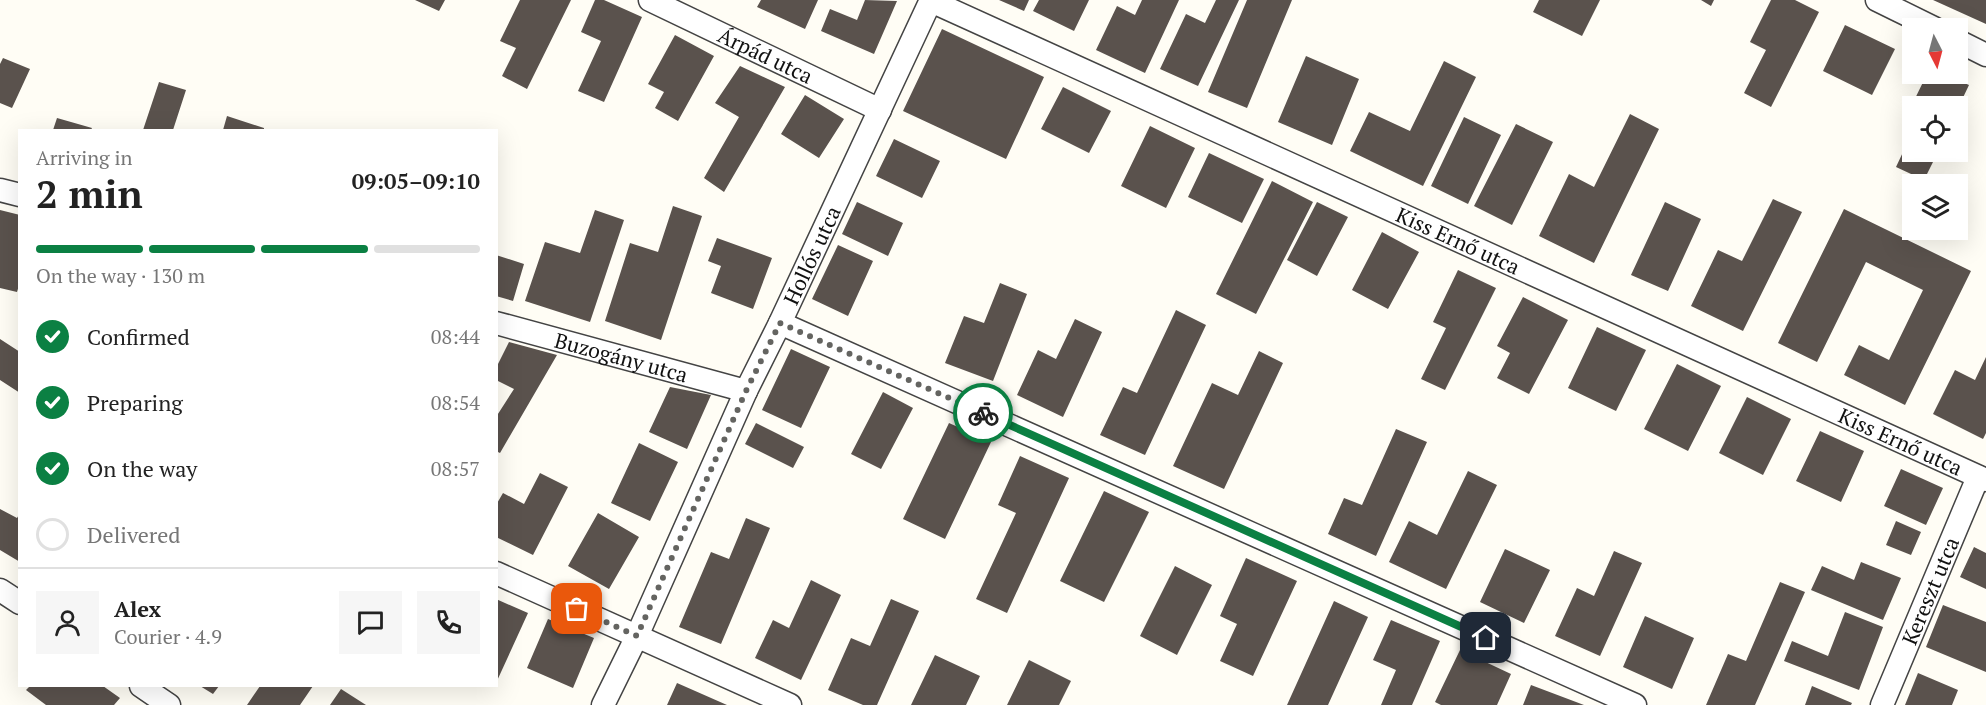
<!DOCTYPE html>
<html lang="en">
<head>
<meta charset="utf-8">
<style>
	body { margin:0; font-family:"PT Serif",serif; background:#f6f6f6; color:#222; height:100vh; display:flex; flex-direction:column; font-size:22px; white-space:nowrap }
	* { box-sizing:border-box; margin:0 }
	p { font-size:20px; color:#767676 }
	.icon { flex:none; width:33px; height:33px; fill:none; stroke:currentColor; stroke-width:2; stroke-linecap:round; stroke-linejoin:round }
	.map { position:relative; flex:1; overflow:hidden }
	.side { position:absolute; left:18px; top:129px; width:480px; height:558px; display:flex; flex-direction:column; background:#fff; border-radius:0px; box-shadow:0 6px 24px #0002 }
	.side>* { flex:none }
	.needle { width:39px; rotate:174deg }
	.controls { position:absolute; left:1902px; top:18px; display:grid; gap:12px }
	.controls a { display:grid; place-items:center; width:66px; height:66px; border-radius:0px; background:#fff; box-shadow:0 6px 24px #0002; font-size:30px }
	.pin { position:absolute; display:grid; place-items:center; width:51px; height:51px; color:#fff; margin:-26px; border-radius:12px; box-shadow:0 3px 9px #0006 }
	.courier { position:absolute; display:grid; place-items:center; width:60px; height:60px; margin:-30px; border:4px solid #0b8043; border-radius:50%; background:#fff; color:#222; box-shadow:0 2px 8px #0007 }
	.overview em { font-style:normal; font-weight:700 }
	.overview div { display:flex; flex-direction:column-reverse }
	.overview { display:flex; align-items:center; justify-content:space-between; height:102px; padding:0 18px }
	h1 { font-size:39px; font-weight:700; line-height:45px }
	.bar { display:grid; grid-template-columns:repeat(4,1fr); gap:9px 6px; align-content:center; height:72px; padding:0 18px }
	.bar i { height:8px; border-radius:4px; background:#e0e0e0 }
	.bar .selected { background:#0b8043 }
	.bar p { grid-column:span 4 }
	.line { display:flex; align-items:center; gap:15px; padding:0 18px; border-top:2px solid #e0e0e0 }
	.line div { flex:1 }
	.round { display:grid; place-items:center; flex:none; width:63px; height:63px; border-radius:0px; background:#f6f6f6 }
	ol { padding:0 18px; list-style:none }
	li { display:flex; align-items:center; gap:18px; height:66px }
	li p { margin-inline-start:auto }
	li .icon { padding:6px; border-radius:50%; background:#0b8043; color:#fff; stroke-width:4 }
	li:last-child { color:#767676 }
	li i { width:33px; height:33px; border:3px solid #e0e0e0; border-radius:50% }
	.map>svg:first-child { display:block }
	.building { fill:#5a524d }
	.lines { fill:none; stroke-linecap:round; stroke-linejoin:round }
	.street-casing { stroke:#444; stroke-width:25 }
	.street { stroke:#fff; stroke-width:22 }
	.done { stroke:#646461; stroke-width:6; stroke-dasharray:0 10.8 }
	.route { stroke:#0b8043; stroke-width:8 }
	.labels { text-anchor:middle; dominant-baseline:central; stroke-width:6; stroke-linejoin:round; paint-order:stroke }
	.street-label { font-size:21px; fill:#111; stroke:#fff }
</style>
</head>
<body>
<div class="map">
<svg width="1986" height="705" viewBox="0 0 1986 705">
	<rect width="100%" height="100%" fill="#fffdf5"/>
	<path class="building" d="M415 0H445L439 11Z
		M520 0H571L527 89 502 76 516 48 500 41Z
		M595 0H604L642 17 604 102 578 91 601 41 581 32Z
		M761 0H818L805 29 757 7Z
		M865 0 897 1 874 54 821 31 830 9 857 20Z
		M999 0H1029L1024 11Z
		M1039 0H1089L1074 31 1033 11Z
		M1142 0H1179L1145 73 1096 50 1117 6 1135 15Z
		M1216 0H1239L1198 86 1160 69 1186 14 1205 23Z
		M1247 0H1292L1247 108 1208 92Z
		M1539 0H1600L1582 36 1533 12Z
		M1701 0H1714L1711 6Z
		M1771 0H1795L1819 12 1771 107 1744 93 1766 50 1750 42Z
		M1933 0H1986V24Z
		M1845 25 1895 49 1872 95 1823 71Z
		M942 29 1044 77 1006 159 903 111Z
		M675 35 714 56 678 121 655 108 664 92 648 84Z
		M1306 56 1359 79 1332 145 1278 122Z
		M3 58 30 69 12 108 0 103V64Z
		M1444 61 1476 77 1423 186 1350 151 1369 112 1410 131Z
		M740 66 785 87 724 192 704 178 739 117 715 103Z
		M1927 74H1944L1969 85 1959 106H1912V120L1906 117Z
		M159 82 186 90 173 130H143Z
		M1063 87 1111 111 1089 153 1041 129Z
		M805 95 844 119 819 158 781 134Z
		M1630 114 1659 129 1594 263 1539 236 1569 174 1594 187Z
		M227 116 264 128V130H223Z
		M1464 117 1501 135 1468 204 1431 186Z
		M57 118 92 128 91 130H53Z
		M1516 124 1553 142 1512 225 1474 206Z
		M1150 126 1195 148 1166 208 1121 186Z
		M1912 133V152H1938L1924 180 1896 167Z
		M894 139 940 161 922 198 876 176Z
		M1209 153 1264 179 1242 223 1188 197Z
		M1272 181 1313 202 1256 314 1216 294Z
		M1773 199 1802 212 1743 331 1691 306 1718 250 1742 261Z
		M857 202 903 223 888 256 842 234Z
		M1317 202 1348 217 1317 276 1287 260Z
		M1665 202 1701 219 1668 291 1631 275Z
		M673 206 702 216 661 340 605 321 630 243 658 252Z
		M1844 209 1971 271 1905 405 1844 375 1859 345 1889 360 1923 290 1866 262 1817 362 1778 343Z
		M0 210 20 215V282L17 292 0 288Z
		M595 210 624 220 590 322 525 301 545 242 580 253Z
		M1382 232 1419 252 1388 309 1352 290Z
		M717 238 772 258 753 309 711 293 721 266 708 261Z
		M838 245 873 261 848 316 812 299Z
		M496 255 524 264 513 301 496 296Z
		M1458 270 1496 288 1445 390 1421 379 1446 328 1433 322Z
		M1000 283 1027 294 993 381 945 363 964 316 984 323Z
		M1523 297 1568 320 1529 394 1497 378 1510 353 1497 346Z
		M1176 310 1206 325 1145 455 1100 435 1123 387 1137 393Z
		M1075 319 1102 332 1063 417 1017 395 1038 350 1056 359Z
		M1597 327 1646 350 1616 411 1568 388Z
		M0 339 20 352V393L0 380Z
		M509 342 557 355 500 453 496 451V417L514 389 496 380V368Z
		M791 349 830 367 801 428 762 410Z
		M1259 351 1283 363 1224 489 1173 466 1212 383 1238 395Z
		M1986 357V433L1983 439 1933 414 1955 370 1975 380Z
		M1677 364 1721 386 1688 451 1644 429Z
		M670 387 711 395 687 449 649 432Z
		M883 392 913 408 881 469 851 454Z
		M1747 397 1791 419 1763 475 1719 453Z
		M756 423 804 447 793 468 745 444Z
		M949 423 991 442 945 539 903 519Z
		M1396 429 1427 442 1376 556 1328 534 1344 498 1362 505Z
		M1820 431 1864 451 1841 502 1796 481Z
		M639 443 678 462 650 521 611 503Z
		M1020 456 1069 478 1007 613 976 599 1016 513 998 505Z
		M1901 469 1943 488 1926 525 1884 506Z
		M1468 471 1497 485 1446 589 1389 562 1409 521 1437 535Z
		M540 473 568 487 533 555 496 537V505L503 493 524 504Z
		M1104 491 1149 512 1104 602 1060 581Z
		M0 509 17 518 20 513V562L0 550Z
		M598 513 639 537 609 589 568 566Z
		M746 518 770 528 721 644 679 627 711 552 729 559Z
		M1896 521 1921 532 1911 555 1886 545Z
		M1974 547 1986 553V589L1960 577Z
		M1505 549 1550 570 1524 623 1480 602Z
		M1614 551 1642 563 1600 656 1555 636 1577 588 1594 596Z
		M1246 558 1297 581 1253 676 1220 661 1237 624 1220 616Z
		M1861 562 1901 578 1883 620 1811 590 1822 566 1854 580Z
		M1175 566 1212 585 1177 655 1140 636Z
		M811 580 841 595 801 680 755 658 773 620 789 628Z
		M1780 582 1805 592 1755 705H1706L1728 654 1746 661Z
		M496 599 528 613 496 683Z
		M891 599 919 611 877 705H863L828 690 851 638 870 646Z
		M1334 601 1368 617 1328 705H1287Z
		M1943 605 1986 622V672L1926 647Z
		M1845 612 1883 627 1859 690 1784 661 1792 641 1828 656Z
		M1645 616 1694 638 1672 689 1623 667Z
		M548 619 594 638 573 688 527 668Z
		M1391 620 1440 641 1412 705H1381L1396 670 1373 660Z
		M1460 650 1511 674 1497 705H1441L1435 702Z
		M935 655 980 676 966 705H911Z
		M1029 660 1071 681 1059 705H1007Z
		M1918 673 1958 690 1952 705H1905Z
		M677 683 727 705H667Z
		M1531 685 1584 705H1523Z
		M30 686H103L120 698 114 705H46L26 690Z
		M200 686H219L213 694Z
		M260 686H313L300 705H247Z
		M1812 686 1852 703 1851 705H1805Z
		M341 689 366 705H330Z"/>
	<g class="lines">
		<defs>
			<g id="street">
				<path id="s1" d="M650 0 880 110"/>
				<path d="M1877 0 1934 28"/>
				<path id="s2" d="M931 1 1986 480"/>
				<path d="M1958 41 1986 55"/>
				<path d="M0 190 20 195"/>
				<path id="s3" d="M496 323 746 391"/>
				<path d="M780 323 1635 705"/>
				<path d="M496 573 790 705"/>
				<path d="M0 590 20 603"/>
				<path d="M141 686 169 705"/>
				<path id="s4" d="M603 705 637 636 746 391 780 323 931 0"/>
				<path id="s5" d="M1882 705 1978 477"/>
			</g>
		</defs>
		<use href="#street" class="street-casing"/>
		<use href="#street" class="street"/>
	</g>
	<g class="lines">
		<path class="done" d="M577 609 637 636 746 391 780 323 983 413"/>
		<path class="route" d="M983 413 1486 638"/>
	</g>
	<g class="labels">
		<g class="street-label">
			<text stroke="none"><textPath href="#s1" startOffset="128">Árpád utca</textPath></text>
			<text stroke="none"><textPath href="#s2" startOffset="579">Kiss Ernő utca</textPath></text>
			<text stroke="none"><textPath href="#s4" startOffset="496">Hollós utca</textPath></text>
			<text stroke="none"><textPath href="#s3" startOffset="130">Buzogány utca</textPath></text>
			<text stroke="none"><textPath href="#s2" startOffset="1065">Kiss Ernő utca</textPath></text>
			<text stroke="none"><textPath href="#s5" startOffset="124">Kereszt utca</textPath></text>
		</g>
	</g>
</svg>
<div class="controls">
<a><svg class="needle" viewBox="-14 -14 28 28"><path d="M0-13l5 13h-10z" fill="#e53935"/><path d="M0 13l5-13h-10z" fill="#767676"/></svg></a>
<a><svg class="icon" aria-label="locate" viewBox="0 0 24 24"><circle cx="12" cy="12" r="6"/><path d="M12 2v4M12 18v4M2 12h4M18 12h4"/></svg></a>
<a><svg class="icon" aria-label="layers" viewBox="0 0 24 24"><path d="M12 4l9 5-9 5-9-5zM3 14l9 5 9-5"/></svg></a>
</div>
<div class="pin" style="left:577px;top:609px;background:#ea580c"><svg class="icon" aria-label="bag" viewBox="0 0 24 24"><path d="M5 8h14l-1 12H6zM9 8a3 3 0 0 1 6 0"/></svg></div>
<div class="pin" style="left:1486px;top:638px;background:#1f2937"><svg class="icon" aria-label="home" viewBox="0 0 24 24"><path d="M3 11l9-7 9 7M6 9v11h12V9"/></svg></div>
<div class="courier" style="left:983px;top:413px"><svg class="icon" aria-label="bike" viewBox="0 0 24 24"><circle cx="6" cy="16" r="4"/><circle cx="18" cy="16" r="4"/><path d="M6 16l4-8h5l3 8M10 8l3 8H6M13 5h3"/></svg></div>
<section class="side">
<div class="overview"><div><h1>2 min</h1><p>Arriving in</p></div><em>09:05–09:10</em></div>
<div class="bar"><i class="selected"></i><i class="selected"></i><i class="selected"></i><i></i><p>On the way · 130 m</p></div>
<ol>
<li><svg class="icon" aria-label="check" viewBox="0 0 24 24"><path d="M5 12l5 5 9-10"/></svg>Confirmed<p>08:44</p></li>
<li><svg class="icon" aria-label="check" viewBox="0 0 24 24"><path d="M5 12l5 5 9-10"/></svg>Preparing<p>08:54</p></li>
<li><svg class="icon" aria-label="check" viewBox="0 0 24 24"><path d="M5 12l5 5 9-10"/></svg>On the way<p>08:57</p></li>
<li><i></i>Delivered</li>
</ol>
<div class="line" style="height:108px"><a class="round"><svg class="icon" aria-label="person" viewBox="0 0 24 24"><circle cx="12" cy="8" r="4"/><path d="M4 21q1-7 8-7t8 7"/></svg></a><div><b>Alex</b><p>Courier · 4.9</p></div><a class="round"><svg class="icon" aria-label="chat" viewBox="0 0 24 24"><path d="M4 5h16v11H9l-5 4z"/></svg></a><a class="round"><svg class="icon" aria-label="phone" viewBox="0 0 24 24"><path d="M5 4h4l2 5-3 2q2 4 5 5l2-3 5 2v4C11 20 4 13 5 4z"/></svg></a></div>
</section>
</div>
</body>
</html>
